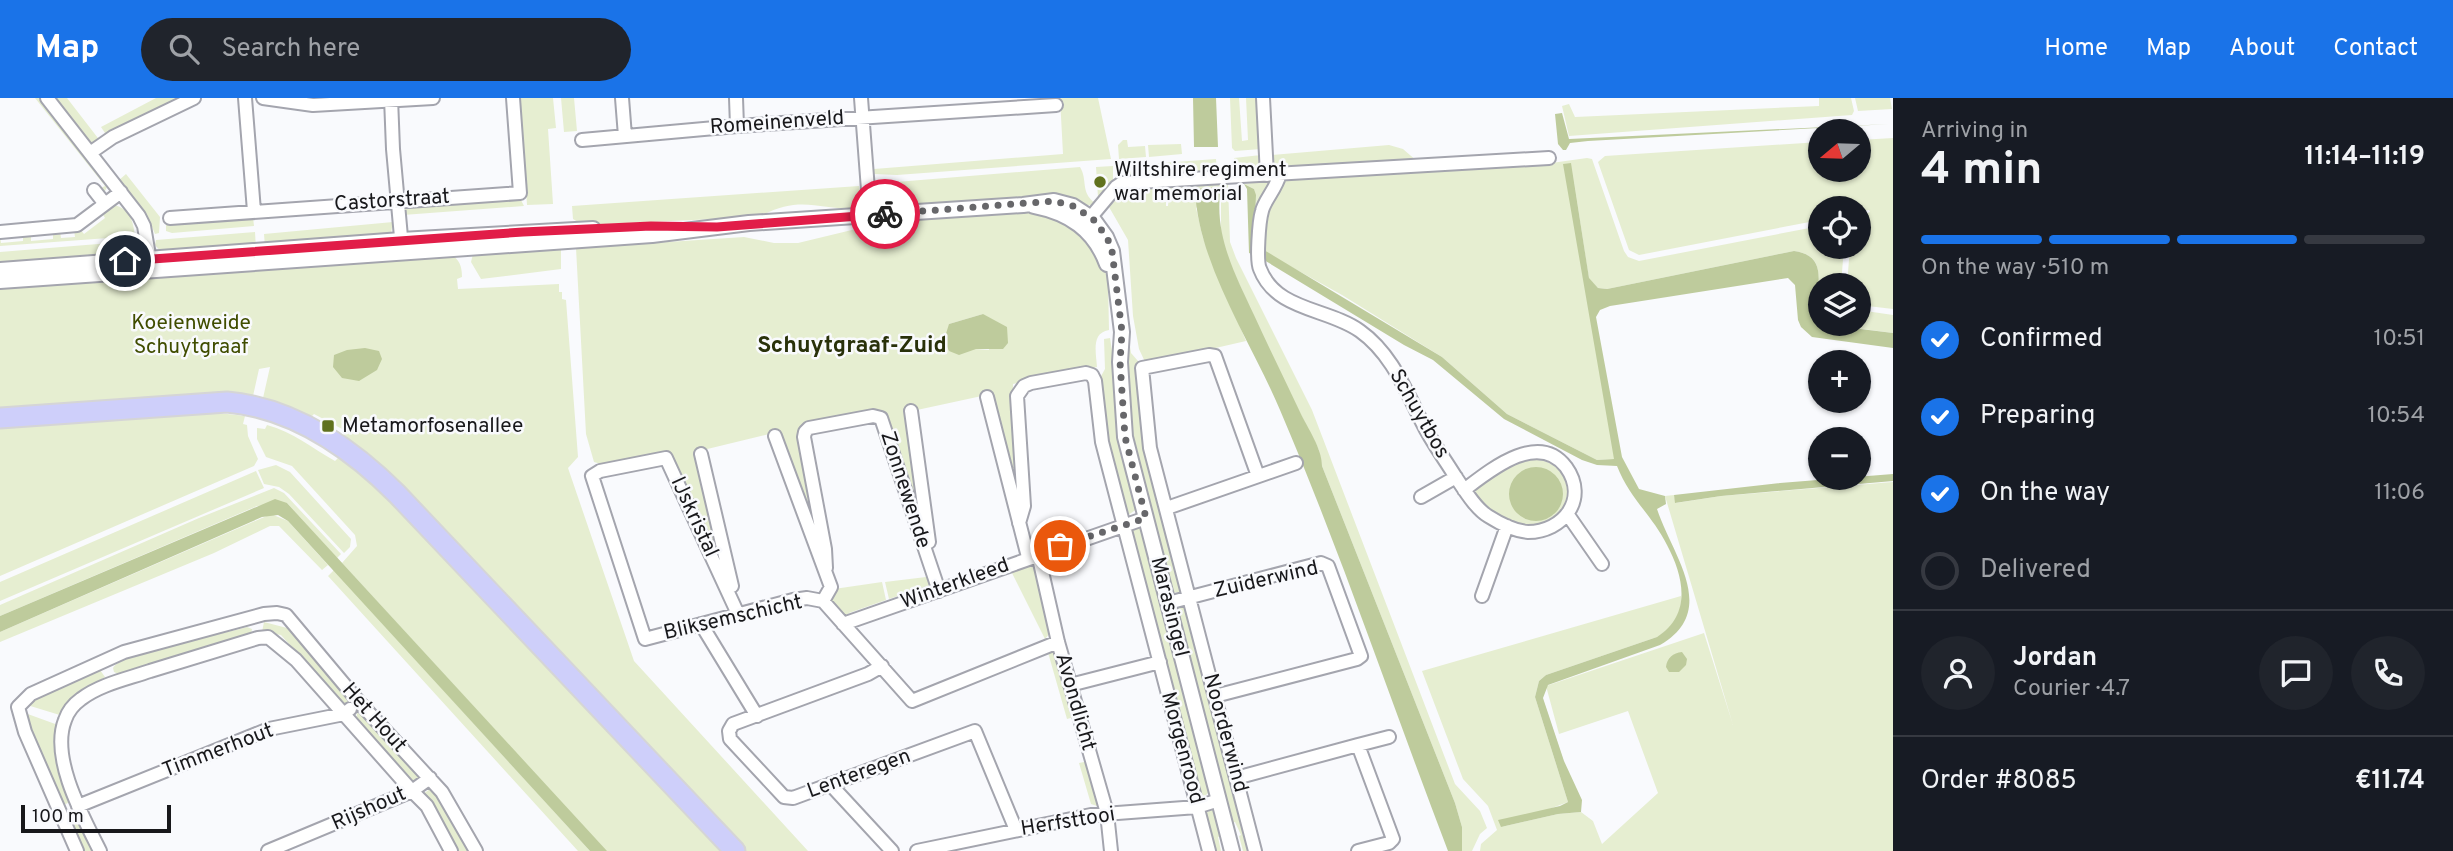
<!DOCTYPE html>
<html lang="en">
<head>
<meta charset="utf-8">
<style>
	body { margin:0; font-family:Overpass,sans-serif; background:#20242c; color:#f1f3f6; height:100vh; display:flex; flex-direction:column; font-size:26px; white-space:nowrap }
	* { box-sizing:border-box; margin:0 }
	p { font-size:23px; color:#9ea1a6 }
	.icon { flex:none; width:38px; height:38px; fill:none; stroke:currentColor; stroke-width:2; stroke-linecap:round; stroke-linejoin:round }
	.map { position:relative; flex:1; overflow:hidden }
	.drawer { display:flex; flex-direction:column; background:#171b24; width:560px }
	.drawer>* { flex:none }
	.needle { width:46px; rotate:251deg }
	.tools { position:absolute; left:1808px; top:21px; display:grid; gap:14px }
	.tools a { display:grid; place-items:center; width:63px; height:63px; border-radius:50%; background:#171b24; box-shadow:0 2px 5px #0004; font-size:35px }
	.scale { position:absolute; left:21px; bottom:18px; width:150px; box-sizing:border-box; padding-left:7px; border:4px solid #18181b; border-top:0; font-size:19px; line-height:24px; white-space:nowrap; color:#18181b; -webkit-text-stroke:5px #f9fafd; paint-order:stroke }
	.pin { position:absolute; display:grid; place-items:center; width:60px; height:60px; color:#fff; margin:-30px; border:4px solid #fff; border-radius:50%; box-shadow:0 2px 7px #0007 }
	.courier { position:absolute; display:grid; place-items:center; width:70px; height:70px; margin:-35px; border:5px solid #e11d48; border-radius:50%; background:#fff; color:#222; box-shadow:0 2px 9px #0007 }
	.summary em { font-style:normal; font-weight:700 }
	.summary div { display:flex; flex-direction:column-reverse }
	.summary { display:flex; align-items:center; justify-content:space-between; height:119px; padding:0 28px }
	h1 { font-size:46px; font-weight:700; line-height:52px }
	.bar { display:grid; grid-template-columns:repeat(4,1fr); gap:10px 7px; align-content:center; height:84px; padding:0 28px }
	.bar i { height:9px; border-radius:5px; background:#363941 }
	.bar .active { background:#1a73e8 }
	.bar p { grid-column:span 4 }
	.line { display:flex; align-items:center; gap:18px; padding:0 28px; border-top:2px solid #363941 }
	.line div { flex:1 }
	.round { display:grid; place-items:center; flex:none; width:74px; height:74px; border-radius:37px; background:#20242c }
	ol { padding:0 28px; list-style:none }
	li { display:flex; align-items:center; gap:21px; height:77px }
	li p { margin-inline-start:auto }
	li .icon { padding:7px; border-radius:50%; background:#1a73e8; color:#fff; stroke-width:4 }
	li:last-child { color:#9ea1a6 }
	li i { width:38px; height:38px; border:4px solid #363941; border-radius:50% }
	header { display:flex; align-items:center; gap:42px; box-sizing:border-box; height:98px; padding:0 35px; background:#1a73e8; color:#fff }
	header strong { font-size:33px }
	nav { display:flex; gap:38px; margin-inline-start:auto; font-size:24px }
	.search { width:490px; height:63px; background:#20242c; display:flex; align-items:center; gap:18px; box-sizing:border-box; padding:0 24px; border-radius:38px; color:#9ea1a6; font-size:26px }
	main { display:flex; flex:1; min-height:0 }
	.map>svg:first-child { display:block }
	.green { fill:#e6eed1; fill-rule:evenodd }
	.water { fill:#becb9c }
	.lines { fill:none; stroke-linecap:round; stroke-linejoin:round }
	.minor-casing { stroke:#a4a5ae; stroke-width:16 }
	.tertiary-casing { stroke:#a4a5ae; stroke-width:18 }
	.primary-casing { stroke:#d5d5d6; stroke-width:23 }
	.minor { stroke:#fff; stroke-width:12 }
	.tertiary { stroke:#fff; stroke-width:14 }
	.primary { stroke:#cecffa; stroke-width:19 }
	.done { stroke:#67676a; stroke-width:7; stroke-dasharray:0 12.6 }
	.route { stroke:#e11d48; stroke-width:9 }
	.poi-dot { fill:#60711e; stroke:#f9fafd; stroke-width:2.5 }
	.labels { text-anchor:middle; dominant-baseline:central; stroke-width:5; stroke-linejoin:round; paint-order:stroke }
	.street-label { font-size:21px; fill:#18181b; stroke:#f9fafd }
	.poi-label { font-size:21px; fill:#18181b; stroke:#f9fafd; text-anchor:start }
	.park-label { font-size:21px; fill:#404d00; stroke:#f9fafd }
	.neighbourhood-label { font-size:23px; font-weight:bold; fill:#29310a; stroke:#f9fafd }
</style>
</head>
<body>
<header>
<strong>Map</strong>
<div class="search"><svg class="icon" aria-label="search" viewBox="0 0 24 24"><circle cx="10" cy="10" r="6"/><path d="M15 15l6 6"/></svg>Search here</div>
<nav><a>Home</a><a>Map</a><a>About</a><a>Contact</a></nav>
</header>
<main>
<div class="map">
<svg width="1893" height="753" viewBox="0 0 1893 753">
	<rect width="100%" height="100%" fill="#f9fafd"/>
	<path class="green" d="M35 0H42L109 85 103 97 97 92 105 88Z
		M53 0H67L101 44 92 47 88 45Z
		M156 0H184L107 38 101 29Z
		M520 0H553L556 30 548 31 553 106 527 107Z
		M561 0H574L577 33 564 34Z
		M1060 0H1098L1111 61 897 77 874 76V71L1063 56Z
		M1230 0H1239L1242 43 1248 42 1246 0H1258L1261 51 1235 53 1232 50Z
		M1819 0H1851L1854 13 1852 17 1569 38 1562 8 1569 6 1575 19 1819 8Z
		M1855 0H1890L1892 11 1858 13Z
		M1893 40V211L1859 207 1858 187H1847L1850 149H1858L1859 122 1861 117 1870 114 1869 112 1859 114 1858 110H1820V122L1639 157 1629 152 1598 64 1605 58 1820 44V72H1858L1859 42Z
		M1123 42H1127L1128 49 1145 48 1146 59 1119 61 1118 47Z
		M1181 46 1182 56 1149 59 1148 47Z
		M1389 47 1403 51 1418 64 1286 72 1285 68 1271 69 1272 57Z
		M1261 57 1258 72 1233 75 1234 60Z
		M1587 60 1592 61 1624 153 1628 159 1639 163 1820 128V149H1844L1841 187H1820V224C1806 201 1838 159 1794 153L1607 191 1598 190 1589 181 1571 65 1615 361 1597 362 1507 316 1442 259 1342 197 1259 151C1255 130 1259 109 1254 91L1244 86 1286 81 1537 67Z
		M1216 61 1217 75 1132 79 1123 73 1121 68Z
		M1113 68V85L1100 100 1098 99 1096 69Z
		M1080 69C1088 82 1080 94 1095 105L1091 107 880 111 874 108 872 86Z
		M126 76 160 119 159 135 155 136 150 124 118 83Z
		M1228 86 1230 144 1236 160 1312 312 1455 686 1480 713 1487 730 1480 736 1472 753H1462V729L1455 705 1322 368 1319 352 1276 268 1227 159 1221 135V90L1196 110 1203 140 1246 243 1146 266 1139 251 1133 218 1128 142 1109 109C1129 88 1138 91 1166 89V108H1168L1170 88Z
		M859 88 862 104 859 111C817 112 801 96 759 119L583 127 573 121 572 108Z
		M519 98 524 108 403 117V110L406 106Z
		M114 107C130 111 133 122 135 138L0 148V138L1 145 23 143V136L31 135V143L53 141V134L60 133 61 140 75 139 74 132 80 131 84 136 105 120 102 115Z
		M1026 112 1070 123 1101 162 1108 182 1109 232C1091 235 1096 254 1097 269L1013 286 1020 403 1018 404 991 296 917 312 922 426 884 315 880 313 800 329 822 445 778 334 695 354 724 469 722 470 671 355 602 369 601 366 594 364 586 336 576 150 744 139 774 145H798L856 131 855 124ZM983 216 989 252 976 251 949 226Z
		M253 119 254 128 172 135 166 133V125L175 122 177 126Z
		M393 124 391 135 375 141 265 149 264 136Z
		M255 134 256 151 164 157 155 147 156 142Z
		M135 143 132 151 124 158 0 169V154Z
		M561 147V171L481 181 471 164 473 156Z
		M447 153C458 161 462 165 462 179L457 181 458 191 559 186V194H562V201L566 202 578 359 568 370 634 563 808 753H742L378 368 342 337 344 332 314 316 312 318 274 307 275 303 263 300 270 269 259 271 253 298 250 297 248 304 0 315V186Z
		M1859 212 1893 217V235L1824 226H1858Z
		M1125 239 1129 242 1131 255 1138 263 1182 489 1181 494 1171 495 1131 345Z
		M1110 240 1137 411 1128 417 1122 411 1126 409 1109 343 1100 280 1105 271 1104 241Z
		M210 314 245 318 243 326 247 327 248 338 258 361 254 368 0 478V326Z
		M267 327C293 334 312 350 335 363L338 360 366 375 728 753H606L342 465 357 448 355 437 292 368 266 359 257 341V330L265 331Z
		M1530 361C1597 363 1567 459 1495 416 1486 410 1476 402 1475 391L1479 386 1513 364ZM1540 370 1550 373 1554 416 1546 421 1518 377 1526 372Z
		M276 367 290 374 351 441 350 449 344 455 289 396 279 389 264 386 258 372Z
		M256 373 264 390 0 503V484Z
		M1893 384V753H1480L1481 746 1497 732 1488 708 1463 681 1422 573 1681 498C1682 518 1673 529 1657 539L1546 577 1539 583 1535 599 1568 704 1501 729 1558 716 1581 714 1593 723 1602 746 1658 695 1628 613 1559 636 1546 588 1704 535 1733 627 1665 398 1674 397 1676 405 1721 398Z
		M274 390 284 395 341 456 337 460 287 405 257 408 0 518V507L199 420Z
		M271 416 288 423 328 467 322 472 279 428H270L214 455 0 544V534Z
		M1132 430 1141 431 1143 434 1211 692 1203 700 1199 699 1196 693 1200 692 1134 439H1130L1129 434Z
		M1033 466 1036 468 1050 535 1045 541 1011 473Z
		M334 472 590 753H578L328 478Z
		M926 479 930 481 931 487 889 501 885 484Z
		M882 484 886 502 849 515 846 520 829 503 834 491Z
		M1184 507 1188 509 1251 753H1243L1239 738 1241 737 1235 724 1230 726 1175 512Z
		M264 524 287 530 350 603 345 609 281 537 262 534Z
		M247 529 252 531 251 536 126 574 123 578 114 574 113 570C123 553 222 537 247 529Z
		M1047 551 1057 552 1074 619 1067 621Z
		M100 572 105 579C85 591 69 592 63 618L27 607 35 600Z
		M25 615 58 627C56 657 59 676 69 704L63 708Z
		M357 615 362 616 419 679 420 684H413L356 623Z
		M1089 663 1100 703 1097 708 1091 706 1079 665Z
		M430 691 441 704 468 753H459L432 704 423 696Z
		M1211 712 1217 715 1223 738 1218 739 1221 753H1216L1207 721 1203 717Z
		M71 714 75 715 94 753H84L67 716Z"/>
	<path class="water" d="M1193 0H1216L1218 49H1194Z
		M1562 15 1569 41 1889 26 1588 43 1570 45 1566 52H1563L1558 46 1555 16Z
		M1571 65 1589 180 1598 190 1607 191 1794 153C1837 159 1808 201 1820 226L1893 235V250L1812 239 1801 229 1798 222 1795 187 1788 180 1610 208 1600 212 1596 219 1622 359 1639 391 1665 398 1666 406 1657 411C1672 457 1720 512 1660 547L1548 587 1543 600 1564 663 1582 702 1581 714 1558 716 1501 729 1498 722 1560 708 1568 704 1535 599 1539 583 1546 577 1657 539C1692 517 1684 479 1667 447 1652 417 1630 401 1617 368L1597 367 1582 362 1504 321 1433 262 1404 247 1264 162V152L1442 259 1507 316 1597 362 1614 361 1563 66Z
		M1244 86 1254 91 1256 97 1254 157 1249 155 1247 91Z
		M1221 89C1213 136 1235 176 1254 217 1269 250 1285 282 1300 314 1308 331 1322 350 1322 368L1455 705 1462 729V753H1448C1392 607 1342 457 1280 312 1251 243 1198 167 1195 91Z
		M983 216 1007 229 1008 245 1003 251H976L959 257 949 253 944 242 949 226Z
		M365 250 379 253 382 261 377 272 359 283 342 280 333 269 334 257 347 252Z
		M1509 396a27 27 0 1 1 54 0a27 27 0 1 1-54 0Z
		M1893 376V383L1721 398 1675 405 1674 397 1780 385Z
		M275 401 287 405 607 753H590L288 423 278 417 262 419 0 534V518Z
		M1682 554 1687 561 1686 567 1679 574H1669L1666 569C1667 560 1673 555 1682 554Z"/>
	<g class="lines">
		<defs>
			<path id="minor" d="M47 0 139 118 144 128 151 169
				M245 0 254 113
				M263 0 313 7 433 0
				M391 0 393 51 402 150
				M622 0 625 38
				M736 0 737 28
				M861 0 870 118
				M1263 0 1267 77
				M582 42 737 28 1056 7
				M90 55 113 39 194 0
				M1280 76C1276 91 1264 103 1262 113 1259 123 1256 163 1260 171 1276 213 1328 210 1360 233 1391 255 1405 291 1422 324 1431 343 1444 360 1455 378 1464 391 1475 410 1488 418 1499 425 1515 433 1528 434 1563 434 1589 401 1566 369 1538 332 1489 373 1464 392
				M94 92 105 106
				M170 120 520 95 513 0
				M1085 126 1116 89 1122 85 1549 60
				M0 134 77 127 121 94
				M987 299 1028 459
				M911 313 929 444
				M775 338 831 489 823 503
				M701 356 732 488
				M1421 399 1456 379
				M1167 410 1296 365
				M1568 417 1602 466
				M1019 425 1024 408 1017 298 1024 288 1031 285 1086 275 1092 277 1095 283 1102 344 1209 753
				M1038 456 1058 544 1107 715 1111 753
				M826 470 825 451 804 339 805 334 809 330 873 318 881 320 939 493
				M1482 498 1507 428
				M1168 505 1321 465 1328 468 1361 558 1357 561 1215 598
				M738 516 666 360 600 373 592 378 645 541 793 502 807 500 823 503 912 603 1058 544
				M701 526 757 618
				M843 526 1146 420
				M882 568 868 576 733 626 729 633 730 641 784 699 793 700 975 633 1016 732
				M1070 587 1160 564
				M1358 647 1389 639
				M1236 680 1358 647 1393 741 1389 745 1358 753
				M830 686 892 753
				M78 708 269 631 344 616 350 611
				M77 753 25 634 18 609 31 596 124 554 264 516 277 515 286 517 359 604 442 694 476 753
				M100 753C83 719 50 660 65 622 68 613 74 606 81 601 101 586 127 581 150 573 186 562 222 551 258 540L268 539 296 562 412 693 427 708 451 753
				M268 753 412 693 430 680
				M917 753 1091 717 1197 709 1219 702
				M1255 753 1150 350 1142 270 1209 257 1215 258 1258 378"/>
			<path id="tertiary" d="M1034 108C1069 115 1094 131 1107 166
				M0 172 401 142 593 131
				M0 183 652 137 749 125 1023 107 1054 103 1073 108 1093 121 1106 139 1112 153 1122 234 1120 264 1125 339 1232 753"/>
			<path id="primary" d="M0 320 227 304C293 310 351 350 397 396L735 753"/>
		</defs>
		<use href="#minor" class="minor-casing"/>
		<use href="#tertiary" class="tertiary-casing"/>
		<use href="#primary" class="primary-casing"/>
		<use href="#minor" class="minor"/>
		<use href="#tertiary" class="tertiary"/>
		<use href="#primary" class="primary"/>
	</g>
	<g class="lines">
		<path class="done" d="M885 116 1054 103 1073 108 1093 121 1107 139 1112 153 1122 234 1120 264 1125 339 1146 420 1060 448"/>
		<path class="route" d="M125 163 523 134 651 128 717 129 885 116"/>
	</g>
	<g class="poi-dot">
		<circle cx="1100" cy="84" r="7"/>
		<rect x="321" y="321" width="14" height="14" rx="3.5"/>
	</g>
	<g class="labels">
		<g class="street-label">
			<text transform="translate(777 25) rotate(-4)">Romeinenveld</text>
			<text transform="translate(392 103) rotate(-4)">Castorstraat</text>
			<text transform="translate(1419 316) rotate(60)">Schuytbos</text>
			<text transform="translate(905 392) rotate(72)">Zonnewende</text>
			<text transform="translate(694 419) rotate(65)">IJskristal</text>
			<text transform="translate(1266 482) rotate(-13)">Zuiderwind</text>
			<text transform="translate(955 486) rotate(-20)">Winterkleed</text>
			<text transform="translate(1169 509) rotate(76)">Marasingel</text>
			<text transform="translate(733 520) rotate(-13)">Bliksemschicht</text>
			<text transform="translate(1075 604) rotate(74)">Avondlicht</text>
			<text transform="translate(374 620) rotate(48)">Het Hout</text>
			<text transform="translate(1225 635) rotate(75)">Noorderwind</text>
			<text transform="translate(1182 650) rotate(75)">Morgenrood</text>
			<text transform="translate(218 653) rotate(-21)">Timmerhout</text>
			<text transform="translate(859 676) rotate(-20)">Lenteregen</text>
			<text transform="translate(369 711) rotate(-24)">Rijshout</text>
			<text transform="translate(1068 724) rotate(-9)">Herfsttooi</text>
		</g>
		<g class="poi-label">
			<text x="1114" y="72">Wiltshire regiment<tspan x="1114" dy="24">war memorial</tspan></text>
			<text x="342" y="328">Metamorfosenallee</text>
		</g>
		<g class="park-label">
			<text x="191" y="225">Koeienweide<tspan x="191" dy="24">Schuytgraaf</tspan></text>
		</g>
		<g class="neighbourhood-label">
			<text x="852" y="248">Schuytgraaf-Zuid</text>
		</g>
	</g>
</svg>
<div class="tools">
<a><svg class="needle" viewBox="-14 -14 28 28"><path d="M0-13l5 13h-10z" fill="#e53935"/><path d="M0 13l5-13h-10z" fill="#9ea1a6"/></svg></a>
<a><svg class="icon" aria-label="locate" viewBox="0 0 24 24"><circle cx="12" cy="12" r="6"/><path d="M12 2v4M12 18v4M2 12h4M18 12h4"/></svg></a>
<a><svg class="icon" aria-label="layers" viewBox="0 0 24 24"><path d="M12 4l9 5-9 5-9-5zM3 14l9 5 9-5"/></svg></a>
<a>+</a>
<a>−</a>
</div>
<div class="scale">100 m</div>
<div class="pin" style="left:1060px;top:448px;background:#ea580c"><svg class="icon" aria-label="bag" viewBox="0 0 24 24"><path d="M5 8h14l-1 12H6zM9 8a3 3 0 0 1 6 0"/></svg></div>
<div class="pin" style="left:125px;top:163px;background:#1f2937"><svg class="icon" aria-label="home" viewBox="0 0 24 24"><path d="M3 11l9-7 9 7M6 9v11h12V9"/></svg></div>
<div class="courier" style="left:885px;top:116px"><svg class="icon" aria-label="bike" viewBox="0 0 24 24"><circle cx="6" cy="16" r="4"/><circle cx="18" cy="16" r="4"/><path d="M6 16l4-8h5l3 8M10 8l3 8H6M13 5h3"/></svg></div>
</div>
<section class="drawer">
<div class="summary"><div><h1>4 min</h1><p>Arriving in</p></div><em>11:14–11:19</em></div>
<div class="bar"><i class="active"></i><i class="active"></i><i class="active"></i><i></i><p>On the way · 510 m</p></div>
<ol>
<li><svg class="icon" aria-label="check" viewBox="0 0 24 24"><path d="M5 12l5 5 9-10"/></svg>Confirmed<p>10:51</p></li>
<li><svg class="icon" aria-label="check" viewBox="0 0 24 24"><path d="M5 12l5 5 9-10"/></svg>Preparing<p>10:54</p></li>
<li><svg class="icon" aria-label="check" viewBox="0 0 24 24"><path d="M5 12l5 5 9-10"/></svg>On the way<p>11:06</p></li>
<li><i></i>Delivered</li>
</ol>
<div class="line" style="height:126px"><a class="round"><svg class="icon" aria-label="person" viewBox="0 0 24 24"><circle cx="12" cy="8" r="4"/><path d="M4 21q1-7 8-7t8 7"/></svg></a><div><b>Jordan</b><p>Courier · 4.7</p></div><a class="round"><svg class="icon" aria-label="chat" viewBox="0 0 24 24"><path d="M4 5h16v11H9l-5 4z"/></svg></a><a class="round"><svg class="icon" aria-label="phone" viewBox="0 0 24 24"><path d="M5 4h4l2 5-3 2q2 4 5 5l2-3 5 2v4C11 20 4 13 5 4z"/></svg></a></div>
<div class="line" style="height:91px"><div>Order #8085</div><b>€11.74</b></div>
</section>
</main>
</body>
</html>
